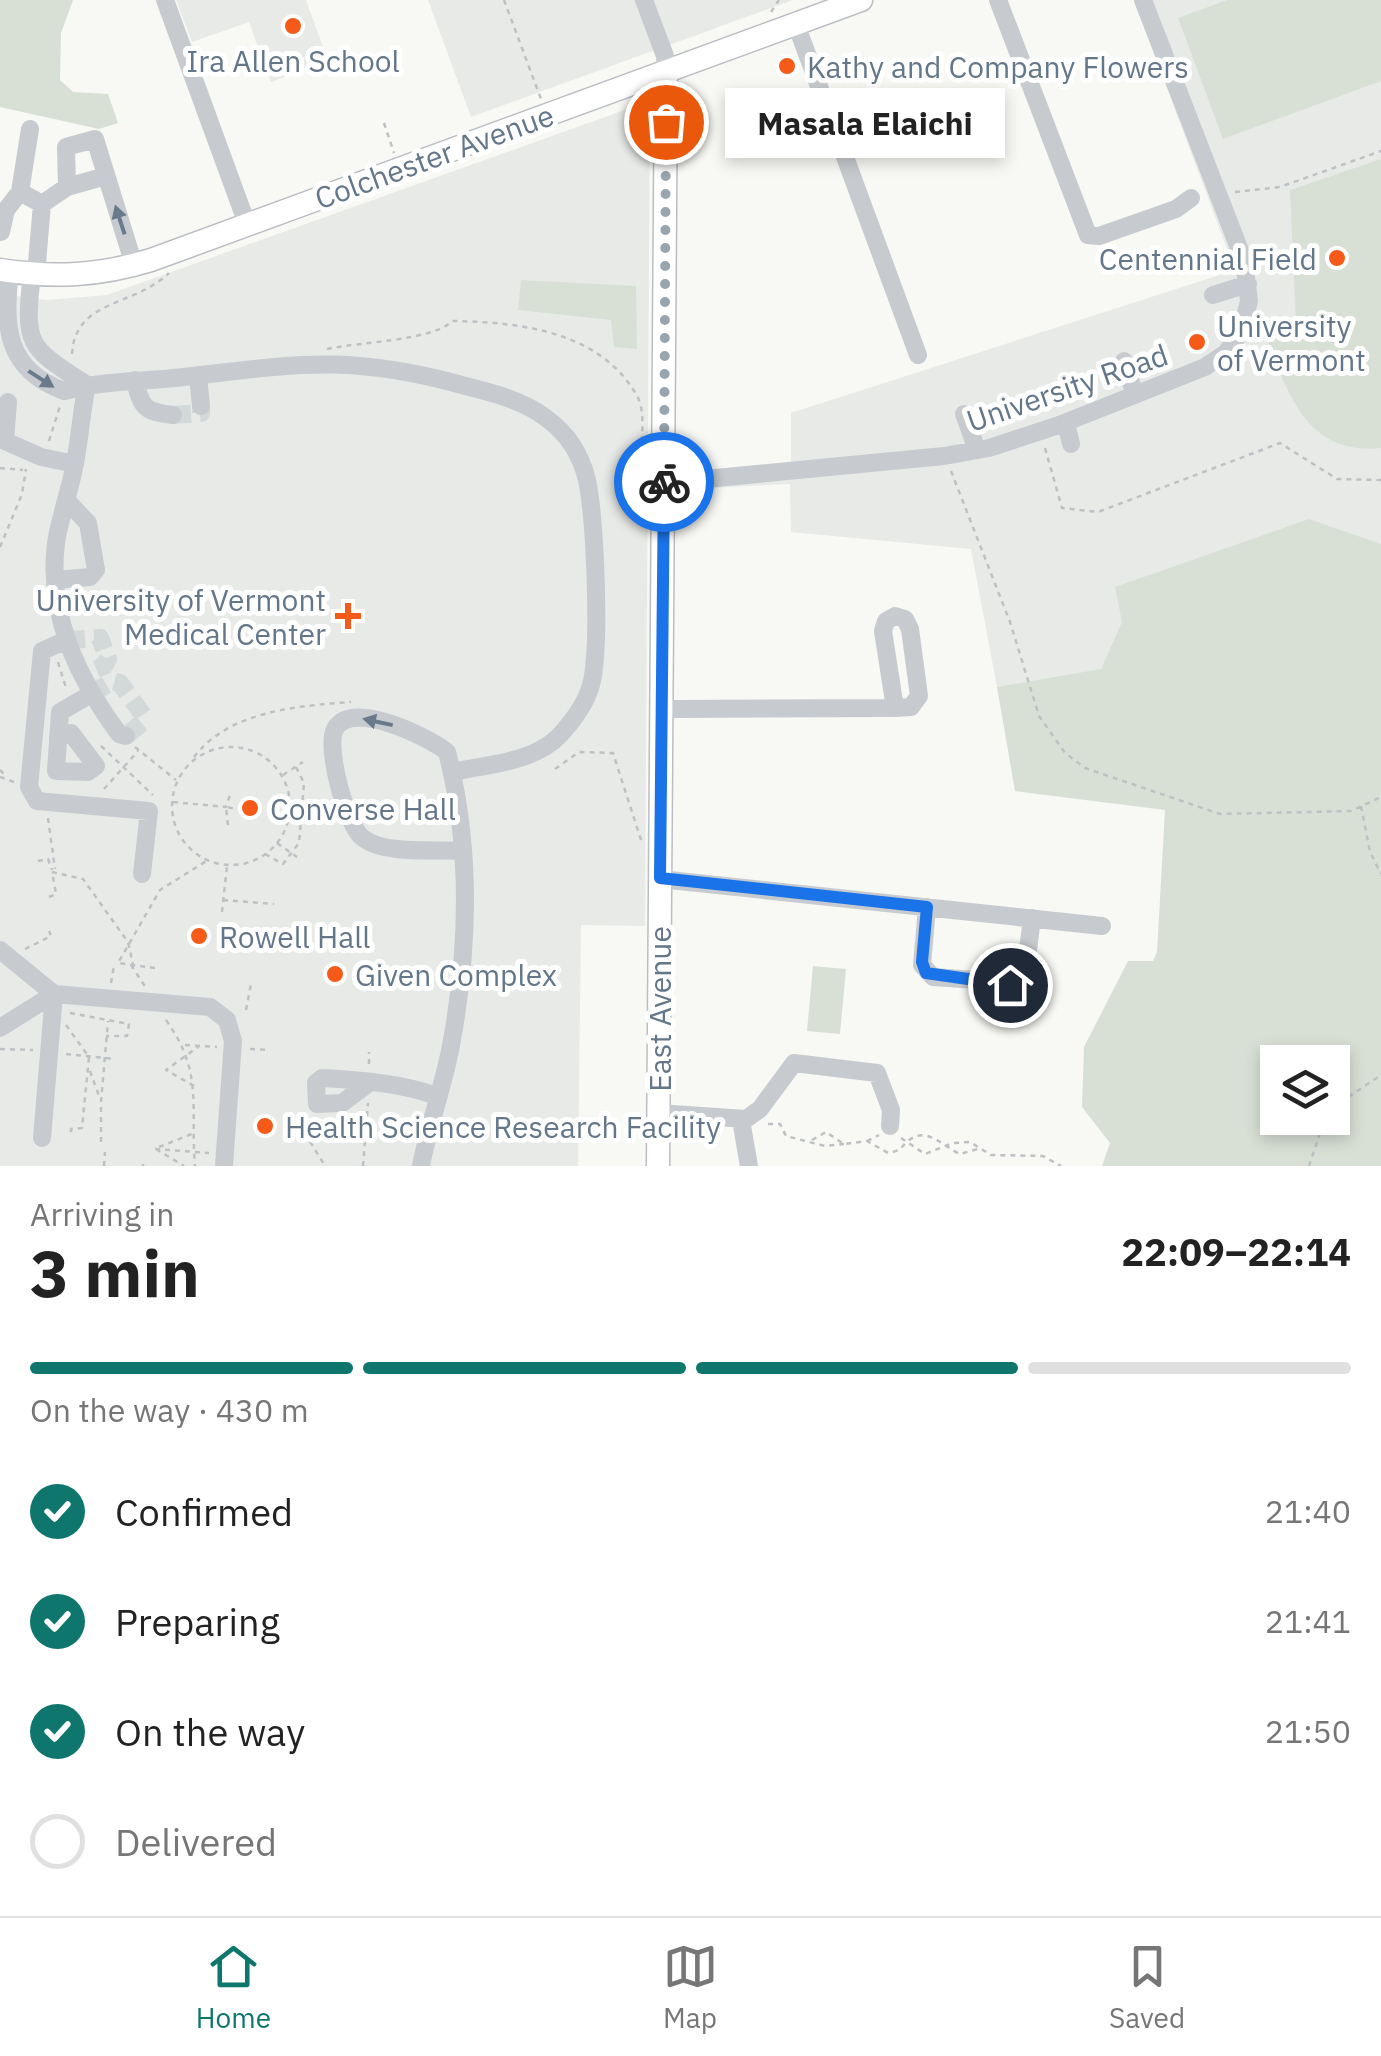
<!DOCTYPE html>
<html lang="en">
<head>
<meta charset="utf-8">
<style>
	body { margin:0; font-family:"IBM Plex Sans",sans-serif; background:#f6f6f6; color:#222; height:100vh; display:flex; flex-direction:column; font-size:38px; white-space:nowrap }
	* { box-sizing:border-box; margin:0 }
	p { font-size:32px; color:#767676 }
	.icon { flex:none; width:55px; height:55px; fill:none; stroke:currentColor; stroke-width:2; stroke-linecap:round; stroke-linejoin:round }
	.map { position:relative; height:1166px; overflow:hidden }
	.details { display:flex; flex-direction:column; background:#fff; flex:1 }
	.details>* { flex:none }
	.controls { position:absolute; left:1260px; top:1045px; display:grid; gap:20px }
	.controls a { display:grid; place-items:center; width:90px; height:90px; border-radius:0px; background:#fff; box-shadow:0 5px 15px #0003; font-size:50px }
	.pin { position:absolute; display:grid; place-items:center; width:85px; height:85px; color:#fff; margin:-42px; border:5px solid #fff; border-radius:50%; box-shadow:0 2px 10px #0007 }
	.courier { position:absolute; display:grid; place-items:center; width:100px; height:100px; margin:-50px; border:8px solid #1a73e8; border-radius:50%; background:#fff; color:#222; box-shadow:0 2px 12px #0007 }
	.bubble { position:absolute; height:70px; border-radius:0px; background:#fff; box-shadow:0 5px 15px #0003; font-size:32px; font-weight:800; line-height:70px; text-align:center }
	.headline em { font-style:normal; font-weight:800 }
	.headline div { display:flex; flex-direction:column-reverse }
	.headline { display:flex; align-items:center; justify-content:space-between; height:170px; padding:0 30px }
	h1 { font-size:65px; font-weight:800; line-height:75px }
	.bar { display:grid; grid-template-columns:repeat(4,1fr); gap:15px 10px; align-content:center; height:120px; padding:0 30px }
	.bar i { height:12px; border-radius:8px; background:#e0e0e0 }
	.bar .on { background:#0f766e }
	.bar p { grid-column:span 4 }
	ol { padding:0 30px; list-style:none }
	li { display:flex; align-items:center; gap:30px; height:110px }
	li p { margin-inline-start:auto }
	li .icon { padding:10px; border-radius:50%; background:#0f766e; color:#fff; stroke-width:4 }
	li:last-child { color:#767676 }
	li i { width:55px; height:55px; border:5px solid #e0e0e0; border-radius:50% }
	.tabs { display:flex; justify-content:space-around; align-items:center; height:140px; border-top:2px solid #e0e0e0; background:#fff; font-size:28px; color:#767676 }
	.tabs a { display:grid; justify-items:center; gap:5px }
	.tabs .on { color:#0f766e }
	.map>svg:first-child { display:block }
	.built { fill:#e8eae8 }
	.green { fill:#d8e0d5; fill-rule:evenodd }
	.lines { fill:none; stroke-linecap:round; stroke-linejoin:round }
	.minor-tunnel { stroke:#d3d8d9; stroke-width:18; stroke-dasharray:18 9; stroke-linecap:butt }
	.major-casing { stroke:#babec2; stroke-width:25 }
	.path { stroke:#bec1c3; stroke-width:2.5; stroke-dasharray:5 5; stroke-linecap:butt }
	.minor { stroke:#c7cbcf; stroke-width:18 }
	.major { stroke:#fff; stroke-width:22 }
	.oneway { fill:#697a8c }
	.done { stroke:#98a4ae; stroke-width:10; stroke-dasharray:0 18 }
	.route { stroke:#1a73e8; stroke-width:12 }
	.poi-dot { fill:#f55a18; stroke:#fff; stroke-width:4 }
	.labels { text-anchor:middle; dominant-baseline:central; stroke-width:10; stroke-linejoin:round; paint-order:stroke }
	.poi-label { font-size:30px; fill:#647689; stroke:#fff; text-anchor:start }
	.street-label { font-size:30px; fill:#647689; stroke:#fff }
</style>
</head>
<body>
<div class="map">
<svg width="1381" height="1166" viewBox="0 0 1381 1166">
	<rect width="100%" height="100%" fill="#f8f8f4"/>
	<path class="built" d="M176 0H306L328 61 271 82 249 22 192 42Z
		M428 0H793L471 117Z
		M1134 0H1381V627L997 687 971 549 791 532 790 484 687 489V472L791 466V413L1235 270Z
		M650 101 645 926 581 925 578 1166H0V294L47 300 107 295Z"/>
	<path class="green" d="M0 0H73L61 33 60 80 73 92 108 94 118 123 99 129 0 107Z
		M1227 0H1381V81L1223 139 1178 18Z
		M1381 159V448C1308 456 1288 395 1267 339L1296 326 1290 190Z
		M521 280 636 286 637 349 614 347 611 320 518 310Z
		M1309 519 1381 544V1166H1102L1110 1143 1082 1107 1084 1047 1128 961H1153L1157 952 1165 810 1015 791 997 687 1101 669 1122 622 1115 587ZM1278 1062H1332V1118H1278Z
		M813 966 846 969 840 1034 807 1031Z"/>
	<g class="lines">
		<path class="minor-tunnel" d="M173 415 201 413V406
			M67 640 100 638 108 659 104 666 82 675
			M91 694 113 681 120 683 143 715V722L126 736"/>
		<defs>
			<path id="major" d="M0 270C54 278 99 276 151 260L861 0
				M658 1166 666 72"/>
		</defs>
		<use href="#major" class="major-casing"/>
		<path class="path" d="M504 0 541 99
			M771 12 779 0
			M384 123 394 153
			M1235 192 1280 187 1381 151
			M327 349C357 342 433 341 452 321 519 322 601 331 637 396 647 414 639 438 644 457
			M72 354C75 299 134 307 169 273
			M49 441 60 406
			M1045 448 1062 508 1098 512 1280 443 1337 479 1381 480
			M0 468 23 470
			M951 471 1010 622 1039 716 1065 753 1085 768 1220 814 1351 811 1381 797
			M0 547 22 494 26 469
			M58 662 66 688
			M101 746 153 795
			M135 747 176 780
			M172 806a59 59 0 1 1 118 0a59 59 0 1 1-118 0Z
			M194 757C229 711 297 706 351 702
			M555 769 579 752 613 753 642 843
			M0 770 7 777
			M283 775 303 762
			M0 777 14 782
			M104 789 138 751
			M173 802 226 807 231 792
			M1361 806 1370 852 1381 874
			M291 811H312
			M48 818 55 869
			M228 825 226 807 237 809
			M277 843 297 857
			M265 854 283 864 299 843 304 783 296 767
			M38 861 48 859 52 870
			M49 897 56 894 52 872 83 879 128 942 133 964
			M223 900 274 904
			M222 912 227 866
			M25 949 51 936 49 931
			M131 965 146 988
			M155 968 118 963 160 890 208 860
			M111 983 114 965
			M246 1010 251 984
			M70 1013 129 1024 127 1036H106
			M166 1020C204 1073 190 1106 195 1166
			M66 1025 89 1057 82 1128 71 1129V1136
			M185 1045 217 1047
			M0 1049 33 1050
			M250 1049 269 1050
			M66 1054 115 1059
			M369 1064V1052
			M90 1071 99 1096
			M194 1086 166 1070 198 1047
			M101 1102 108 1021
			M1332 1108 1381 1075
			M303 1113 306 1135 325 1166
			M768 1124H780L786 1136 825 1146 844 1144
			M901 1138 925 1154 953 1143 970 1142 991 1155 1043 1156 1061 1166
			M812 1140 826 1132 844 1144 867 1141 888 1153C900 1151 900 1148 908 1141 926 1125 944 1147 960 1154L981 1148
			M867 1141 879 1135
			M101 1142V1104
			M159 1147 194 1133
			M155 1149 209 1153
			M156 1149 184 1166
			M104 1166 105 1152
			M143 1166V1164
			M363 1166 368 1103
			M1309 1166 1325 1118"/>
		<path class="minor" d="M165 0 247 224
			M644 0 665 56 666 72
			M998 0 1088 235 1099 236 1176 209 1191 198
			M796 24 918 355
			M30 129 20 192 42 204
			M67 187 66 147 95 139 134 265
			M1 232 6 210 20 192
			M10 272C3 326 6 370 64 391 104 380 143 382 184 377 298 364 348 354 462 385 490 392 523 400 546 418 567 433 581 455 587 480 595 519 601 648 591 685 586 703 572 722 559 736 534 762 486 765 452 772
			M32 275C23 347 30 348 87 385
			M36 275 42 204 67 187 106 176
			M1213 295 1248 284
			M1124 361 1135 395
			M198 376 201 406
			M135 380C141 408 145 412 173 415
			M87 385C81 412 80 440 74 468 69 493 60 517 56 543 47 615 78 678 119 734L126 736
			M8 402 5 441 41 457 75 464
			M964 414 977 450
			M1066 423 1071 444
			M664 483 944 456 989 448 1059 425 1205 367 1226 353 1242 330 1249 301 1244 261 1143 0
			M55 580 90 577 96 570 88 523 66 500
			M67 640 42 651 29 787 37 801 149 811 142 874
			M661 709H679L895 708 911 707 919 696 910 629 905 619 895 616 886 621 883 631 895 708
			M58 737 71 733 96 766 88 772 56 771 60 712 91 694
			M660 879 1102 926
			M927 907 922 965 933 977 1019 983 1025 974 1032 918
			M0 950 54 994 210 1007 227 1020 233 1041 224 1166
			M0 1028 54 994
			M369 1083 342 1103 317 1104 316 1083 322 1078C360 1080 400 1083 437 1096
			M658 1113 746 1119 760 1109 794 1063 877 1073 891 1110 890 1126
			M741 1120 749 1166
			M42 1138 54 994
			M421 1166C429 1123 445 1082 452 1040 469 945 471 846 447 752 428 737 352 699 335 729 325 746 346 826 363 838 385 855 435 849 462 851"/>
		<use href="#major" class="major"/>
	</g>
	<defs><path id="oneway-solid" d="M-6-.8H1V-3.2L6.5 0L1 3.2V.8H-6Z" transform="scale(2.5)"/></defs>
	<g class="oneway">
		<use href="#oneway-solid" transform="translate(120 220) rotate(-108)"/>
		<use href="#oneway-solid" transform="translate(41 379) rotate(33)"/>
		<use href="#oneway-solid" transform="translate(378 722) rotate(-168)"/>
	</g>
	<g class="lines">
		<path class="done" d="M664 482 666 122"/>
		<path class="route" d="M664 482 660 878 927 907 922 962 926 973 1010 985"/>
	</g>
	<g class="poi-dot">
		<circle cx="293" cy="26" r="10"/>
		<circle cx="787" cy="66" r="10"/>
		<circle cx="1337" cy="258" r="10"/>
		<circle cx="1197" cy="342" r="10"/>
		<path d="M343 601h10v10h10v10h-10v10h-10v-10h-10v-10h10z"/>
		<circle cx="250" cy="808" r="10"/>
		<circle cx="199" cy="936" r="10"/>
		<circle cx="335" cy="974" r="10"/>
		<circle cx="265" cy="1126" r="10"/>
	</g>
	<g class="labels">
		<g class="poi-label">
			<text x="293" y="60" text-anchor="middle">Ira Allen School</text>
			<text x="807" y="66">Kathy and Company Flowers</text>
			<text x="1317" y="258" text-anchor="end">Centennial Field</text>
			<text x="1217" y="325">University<tspan x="1217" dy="34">of Vermont</tspan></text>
			<text x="326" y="599" text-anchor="end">University of Vermont<tspan x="326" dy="34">Medical Center</tspan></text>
			<text x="270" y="808">Converse Hall</text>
			<text x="219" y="936">Rowell Hall</text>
			<text x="355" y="974">Given Complex</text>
			<text x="285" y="1126">Health Science Research Facility</text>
		</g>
		<g class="street-label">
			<text transform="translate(434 156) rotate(-20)">Colchester Avenue</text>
			<text transform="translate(1067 387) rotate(-19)">University Road</text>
			<text transform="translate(659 1009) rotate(-90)">East Avenue</text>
		</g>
	</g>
</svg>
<div class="controls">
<a><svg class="icon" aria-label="layers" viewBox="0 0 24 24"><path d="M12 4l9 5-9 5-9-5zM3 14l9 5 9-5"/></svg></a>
</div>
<div class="pin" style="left:666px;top:122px;background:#ea580c"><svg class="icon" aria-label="bag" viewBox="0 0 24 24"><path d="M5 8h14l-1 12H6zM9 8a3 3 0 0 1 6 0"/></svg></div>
<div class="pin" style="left:1010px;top:985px;background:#1f2937"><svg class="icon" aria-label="home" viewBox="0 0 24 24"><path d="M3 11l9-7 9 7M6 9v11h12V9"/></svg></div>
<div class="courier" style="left:664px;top:482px"><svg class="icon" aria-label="bike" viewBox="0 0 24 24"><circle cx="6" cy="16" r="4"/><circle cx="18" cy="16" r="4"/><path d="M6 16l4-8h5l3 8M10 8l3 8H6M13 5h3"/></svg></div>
<div class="bubble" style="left:725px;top:88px;width:280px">Masala Elaichi</div>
</div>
<section class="details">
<div class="headline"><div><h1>3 min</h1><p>Arriving in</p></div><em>22:09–22:14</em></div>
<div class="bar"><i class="on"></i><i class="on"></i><i class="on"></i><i></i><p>On the way · 430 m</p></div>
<ol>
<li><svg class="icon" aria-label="check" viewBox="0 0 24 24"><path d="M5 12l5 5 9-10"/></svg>Confirmed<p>21:40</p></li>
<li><svg class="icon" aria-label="check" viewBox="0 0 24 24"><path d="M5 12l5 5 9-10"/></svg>Preparing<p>21:41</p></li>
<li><svg class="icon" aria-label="check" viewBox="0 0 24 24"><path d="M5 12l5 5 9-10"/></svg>On the way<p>21:50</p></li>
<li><i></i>Delivered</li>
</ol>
</section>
<nav class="tabs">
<a class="on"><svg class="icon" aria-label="home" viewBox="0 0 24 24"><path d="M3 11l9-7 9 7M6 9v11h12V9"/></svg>Home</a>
<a><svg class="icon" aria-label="map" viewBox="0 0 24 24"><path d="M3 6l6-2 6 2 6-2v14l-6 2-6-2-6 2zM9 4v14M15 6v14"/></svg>Map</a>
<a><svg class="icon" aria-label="saved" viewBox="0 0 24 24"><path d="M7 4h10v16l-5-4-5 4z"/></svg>Saved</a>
</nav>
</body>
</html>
